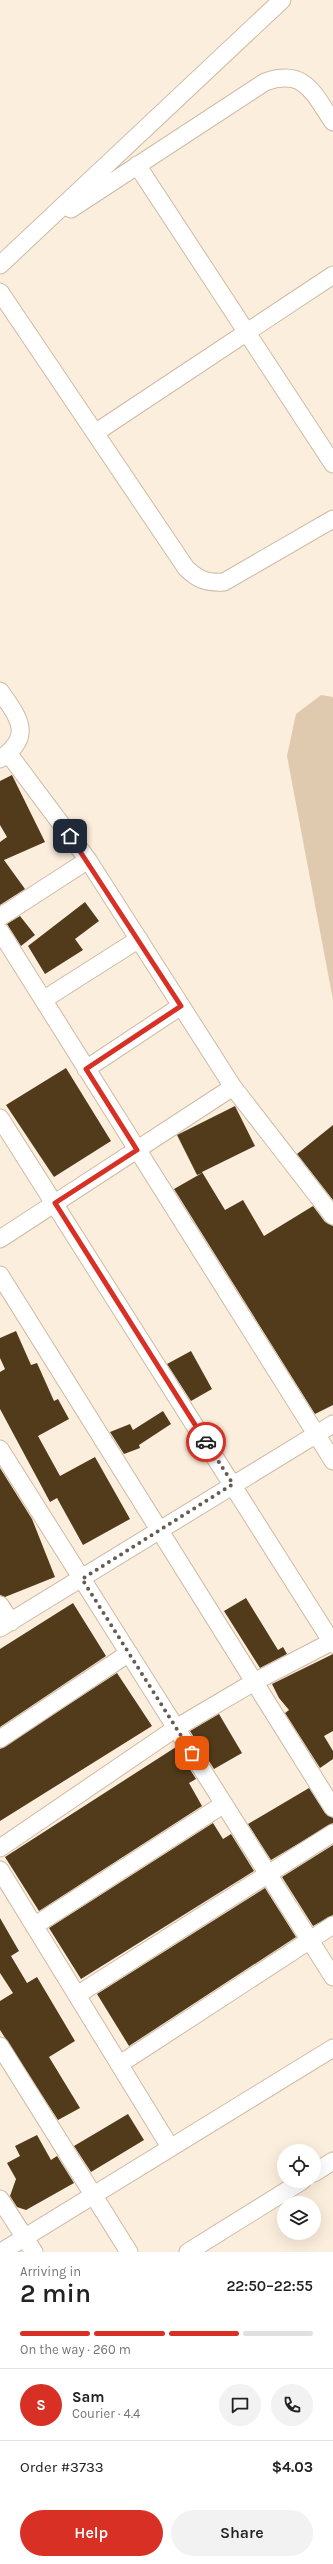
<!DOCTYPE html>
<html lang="en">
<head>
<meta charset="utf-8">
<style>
	body { margin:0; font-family:Karla,sans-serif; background:#f2f2f2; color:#222; height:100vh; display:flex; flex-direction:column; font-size:15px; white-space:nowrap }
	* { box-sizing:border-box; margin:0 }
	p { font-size:13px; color:#767676 }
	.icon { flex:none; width:22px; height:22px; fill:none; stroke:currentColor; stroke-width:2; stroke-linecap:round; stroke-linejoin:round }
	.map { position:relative; height:2252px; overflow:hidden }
	.drawer { display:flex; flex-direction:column; background:#fff; flex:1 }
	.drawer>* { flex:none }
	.fabs { position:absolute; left:277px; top:2144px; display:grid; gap:8px }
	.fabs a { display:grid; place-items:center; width:44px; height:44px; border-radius:50%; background:#fff; box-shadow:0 4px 16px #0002; font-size:20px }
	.pin { position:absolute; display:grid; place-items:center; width:34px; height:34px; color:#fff; margin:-17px; border-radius:8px; box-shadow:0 2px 6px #0006 }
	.courier { position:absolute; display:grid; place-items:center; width:40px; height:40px; margin:-20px; border:3px solid #d93025; border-radius:50%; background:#fff; color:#222; box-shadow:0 1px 5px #0007 }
	.overview em { font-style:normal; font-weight:600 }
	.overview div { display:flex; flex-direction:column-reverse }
	.overview { display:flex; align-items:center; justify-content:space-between; height:68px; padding:0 20px }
	h1 { font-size:26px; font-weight:600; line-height:30px }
	.bar { display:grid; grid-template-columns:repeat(4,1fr); gap:6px 4px; align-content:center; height:48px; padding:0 20px }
	.bar i { height:5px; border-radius:3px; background:#e0e0e0 }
	.bar .active { background:#d93025 }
	.bar p { grid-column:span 4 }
	.line { display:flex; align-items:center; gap:10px; padding:0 20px; border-top:1px solid #e0e0e0 }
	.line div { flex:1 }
	.round { display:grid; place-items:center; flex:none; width:42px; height:42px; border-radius:21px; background:#f2f2f2 }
	.primary-button { display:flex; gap:8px; margin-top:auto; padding:8px 20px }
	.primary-button a { flex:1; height:46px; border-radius:24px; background:#d93025; color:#fff; font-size:16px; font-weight:600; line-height:46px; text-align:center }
	.primary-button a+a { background:#f2f2f2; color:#222 }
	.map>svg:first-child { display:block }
	.green { fill:#dfcaaf }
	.building { fill:#523b1b }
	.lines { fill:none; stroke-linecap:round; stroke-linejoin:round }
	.minor-casing { stroke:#ccbba5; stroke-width:19 }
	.minor { stroke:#fff; stroke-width:17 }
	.done { stroke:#655c52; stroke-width:4; stroke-dasharray:0 7.2 }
	.route { stroke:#d93025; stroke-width:5 }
</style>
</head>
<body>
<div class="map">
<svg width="333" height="2252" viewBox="0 0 333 2252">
	<rect width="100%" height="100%" fill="#fceedc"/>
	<path class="green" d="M321 695 333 697V1000L287 756 296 714Z"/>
	<path class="building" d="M12 775 45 842 4 860 25 889 0 905V842L7 837 0 825V781Z
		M85 902 99 921 75 939 83 950 45 974 28 946Z
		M20 916 35 935 21 946 7 924Z
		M66 1068 111 1141 54 1177 6 1105Z
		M235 1106 255 1146 202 1172 225 1210 243 1200 264 1236 313 1206 325 1222 333 1226V1405L315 1414 174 1189 202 1173 197 1175 177 1135Z
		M333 1125V1200L297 1154Z
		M16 1331 31 1365 37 1363 54 1401 58 1399 69 1419 38 1436 60 1476 95 1457 130 1519 83 1545 57 1498 50 1502 0 1409V1372L5 1369 0 1358V1338Z
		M191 1351 212 1389 191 1401 167 1364Z
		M163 1411 171 1424 139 1445 140 1448 124 1454 110 1432 130 1424 133 1430Z
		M0 1468 32 1519 55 1577 5 1597 0 1595Z
		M246 1598 278 1650 283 1647 287 1654 260 1668 224 1611Z
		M73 1603 106 1656 0 1727V1649Z
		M333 1654V1731L324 1736 333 1751V1759L320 1768 285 1713 289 1710 279 1698 272 1684Z
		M117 1673 152 1726 0 1821V1749Z
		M219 1714 242 1753 214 1769 190 1731Z
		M176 1747 196 1779 189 1783 202 1806 39 1911 5 1857Z
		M309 1788 325 1813 333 1818V1823L271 1860 248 1824Z
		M213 1823 223 1839 231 1834 254 1871 81 1979 49 1928Z
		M333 1845V1915L313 1926 282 1877Z
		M265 1888 296 1937 129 2046 97 1994Z
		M0 1918 19 1951 11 1956 27 1983 37 1977 75 2041 49 2057 80 2108 58 2120 0 2030V2001L13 1993 0 1973Z
		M128 2114 144 2140 91 2172 74 2146Z
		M37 2135 51 2160 57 2156 74 2183 26 2210 17 2207 10 2196 16 2179 7 2163 20 2156 15 2146Z"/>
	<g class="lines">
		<defs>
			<path id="minor" d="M137 165 333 464
				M71 209 265 82C305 68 313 93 333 122
				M0 265 282 0
				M0 292 186 568C198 580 207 583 224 582L333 519
				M95 433 333 275
				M0 691C19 718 34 736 0 759
				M0 917 88 860
				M0 931 333 1461
				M43 1000 139 939
				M86 1069 181 1006
				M233 1087 333 1216
				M0 1118 333 1644
				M0 1239 233 1087 88 860 8 753
				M0 1275 333 1808
				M0 1449 333 1977
				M0 1605 11 1622
				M0 1628 333 1424
				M0 1739 129 1653
				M0 1848 176 1728 254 1682 333 1641
				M0 1870 170 2147
				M34 1926 224 1804
				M77 1995 333 1833
				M0 2046 129 2252
				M120 2064 333 1925
				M314 2173 333 2161
				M0 2199 34 2252
				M1 2252 333 2048
				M188 2252 302 2181"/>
		</defs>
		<use href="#minor" class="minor-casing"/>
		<use href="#minor" class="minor"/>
	</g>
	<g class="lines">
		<path class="done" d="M192 1753 82 1579 233 1484 206 1442"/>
		<path class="route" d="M70 836 181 1006 86 1069 137 1150 55 1203 206 1442"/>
	</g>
</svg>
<div class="fabs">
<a><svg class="icon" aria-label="locate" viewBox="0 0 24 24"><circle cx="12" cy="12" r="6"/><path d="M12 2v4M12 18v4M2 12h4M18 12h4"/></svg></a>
<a><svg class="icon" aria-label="layers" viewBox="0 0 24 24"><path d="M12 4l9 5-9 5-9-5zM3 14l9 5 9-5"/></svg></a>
</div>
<div class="pin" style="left:192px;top:1753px;background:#ea580c"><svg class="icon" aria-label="bag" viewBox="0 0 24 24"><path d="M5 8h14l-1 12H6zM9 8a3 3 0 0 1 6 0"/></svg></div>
<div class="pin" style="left:70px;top:836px;background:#1f2937"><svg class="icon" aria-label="home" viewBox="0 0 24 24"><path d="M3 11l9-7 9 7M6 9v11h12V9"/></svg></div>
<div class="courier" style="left:206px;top:1442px"><svg class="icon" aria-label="car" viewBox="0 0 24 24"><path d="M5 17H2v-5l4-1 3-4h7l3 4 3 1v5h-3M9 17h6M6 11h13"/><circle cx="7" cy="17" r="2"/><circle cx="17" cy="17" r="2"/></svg></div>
</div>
<section class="drawer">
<div class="overview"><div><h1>2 min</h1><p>Arriving in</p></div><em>22:50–22:55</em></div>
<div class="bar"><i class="active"></i><i class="active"></i><i class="active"></i><i></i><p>On the way · 260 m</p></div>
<div class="line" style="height:72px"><b class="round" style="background:#d93025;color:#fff">S</b><div><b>Sam</b><p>Courier · 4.4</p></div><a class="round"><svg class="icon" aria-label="chat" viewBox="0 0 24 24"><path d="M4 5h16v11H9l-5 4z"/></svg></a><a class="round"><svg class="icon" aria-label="phone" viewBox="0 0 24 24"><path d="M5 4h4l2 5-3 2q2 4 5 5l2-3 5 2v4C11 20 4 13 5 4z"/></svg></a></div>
<div class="line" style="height:52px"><div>Order #3733</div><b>$4.03</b></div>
<div class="primary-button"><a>Help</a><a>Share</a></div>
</section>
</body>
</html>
